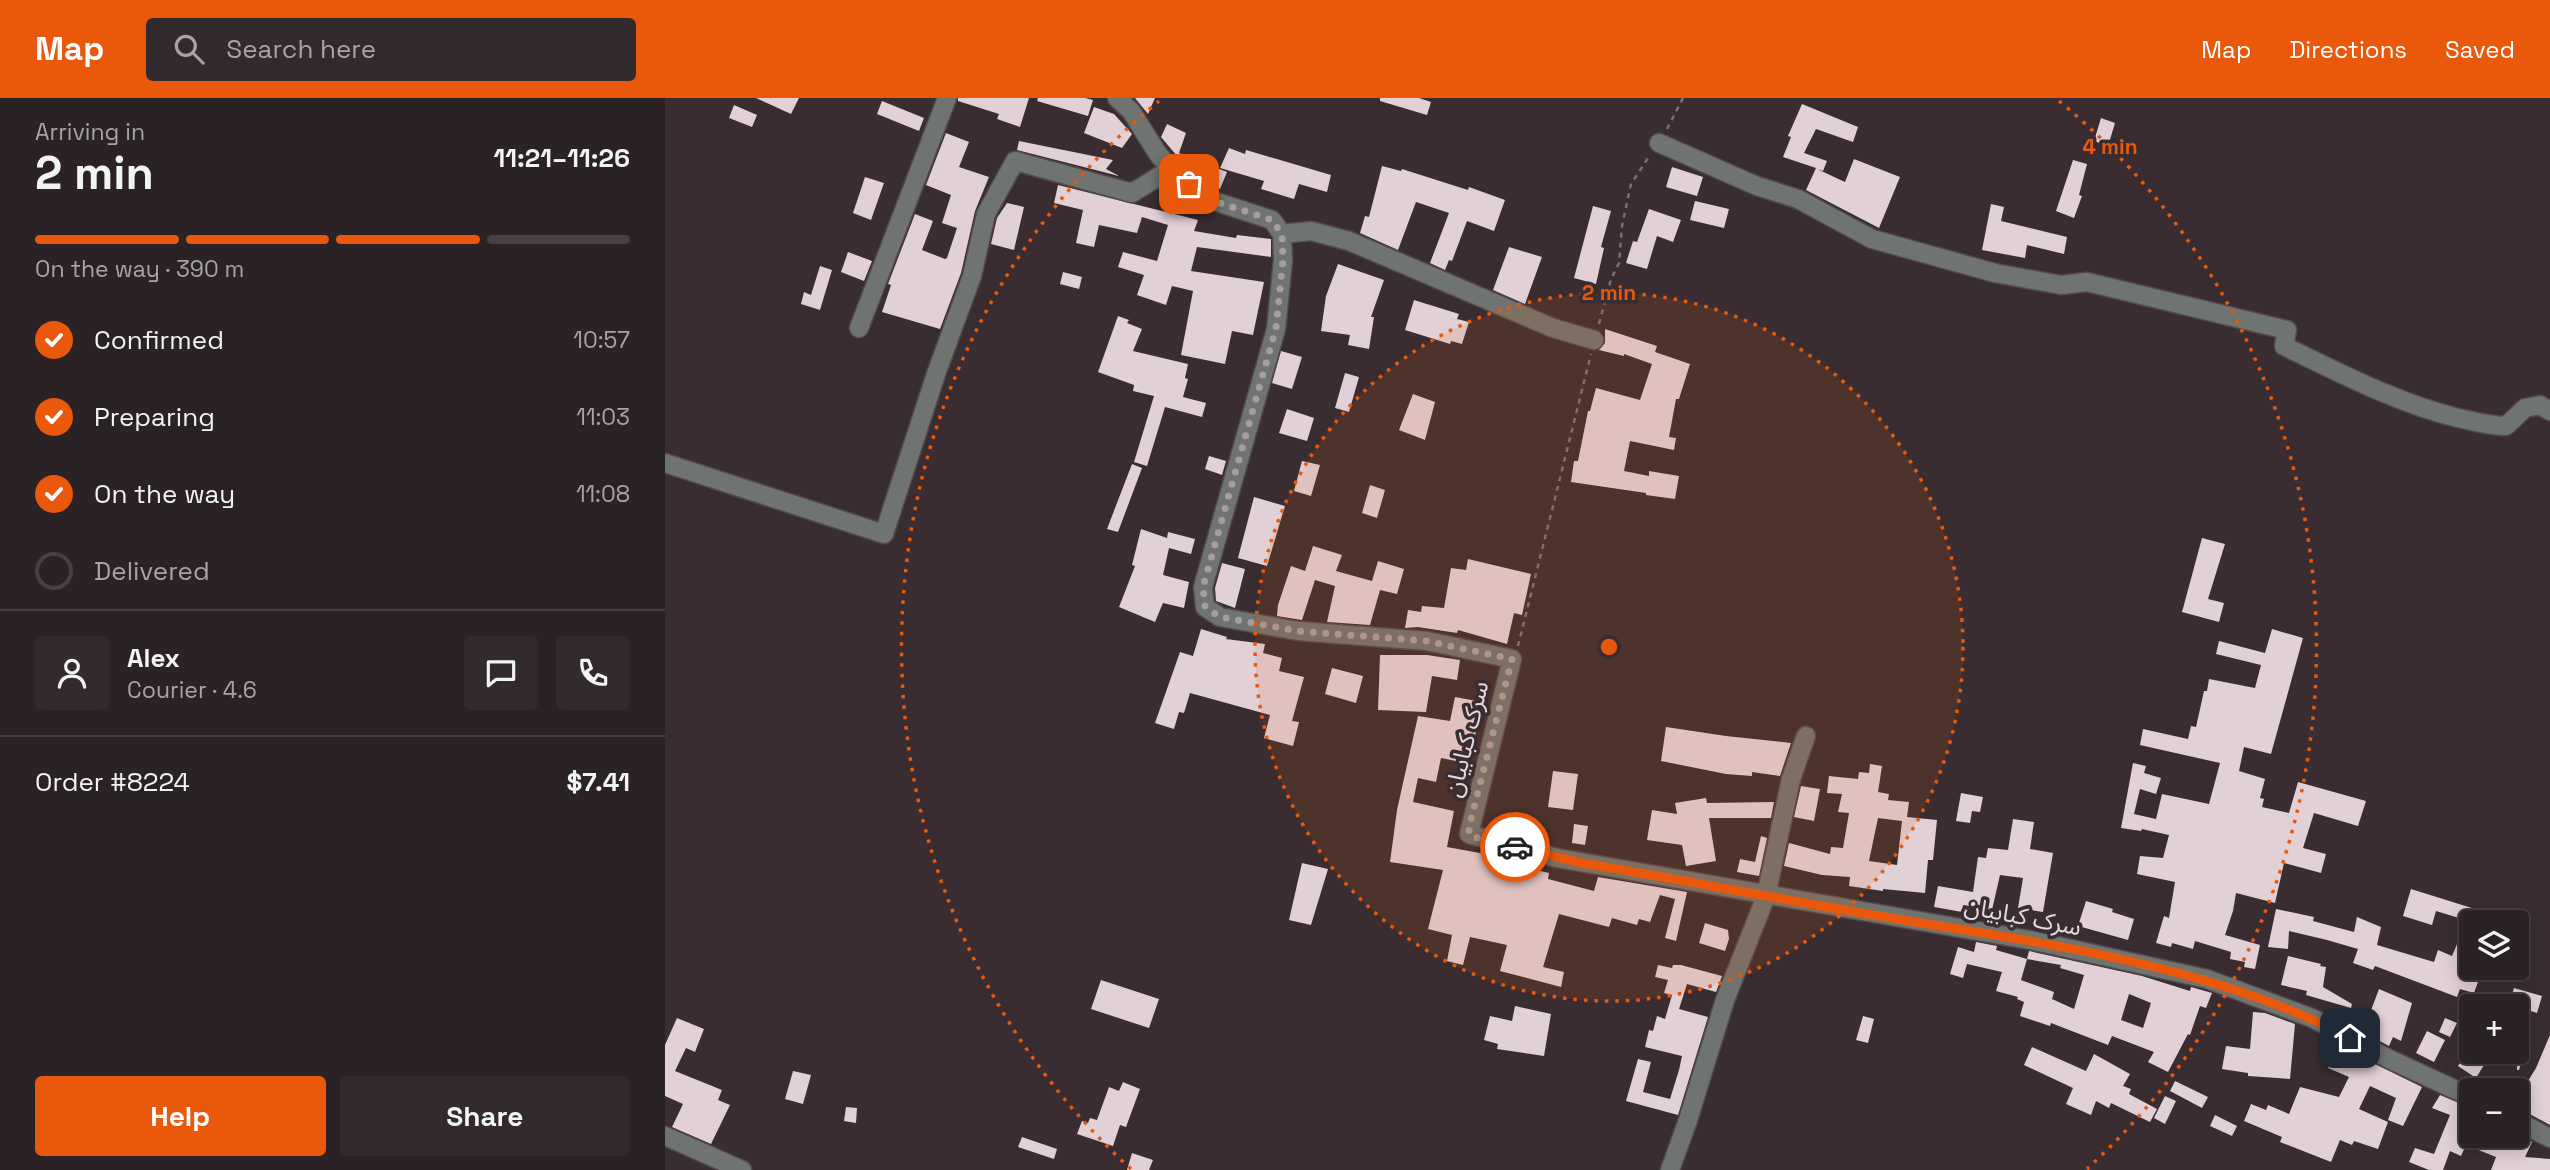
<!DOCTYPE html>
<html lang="en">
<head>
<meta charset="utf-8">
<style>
	body { margin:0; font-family:"Space Grotesk","Noto Sans Arabic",sans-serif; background:#332a2d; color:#f1f3f6; height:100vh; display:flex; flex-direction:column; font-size:26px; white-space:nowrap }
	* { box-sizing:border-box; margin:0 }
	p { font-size:23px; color:#a6a4a7 }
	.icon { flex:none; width:38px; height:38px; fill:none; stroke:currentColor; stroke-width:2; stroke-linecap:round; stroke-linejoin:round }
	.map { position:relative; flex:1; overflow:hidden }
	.panel { display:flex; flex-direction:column; background:#2b2225; width:665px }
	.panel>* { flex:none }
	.tools { position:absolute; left:1794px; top:812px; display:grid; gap:14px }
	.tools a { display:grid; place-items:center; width:70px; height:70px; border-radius:7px; background:#2b2225; box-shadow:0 4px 18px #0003,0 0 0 2px #473f42; font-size:35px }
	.pin { position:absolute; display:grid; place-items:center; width:60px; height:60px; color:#fff; margin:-30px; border-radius:14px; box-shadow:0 4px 10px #0006 }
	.courier { position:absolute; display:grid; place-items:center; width:70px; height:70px; margin:-35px; border:5px solid #ea580c; border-radius:50%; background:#fff; color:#222; box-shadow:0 2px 9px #0007 }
	.headline em { font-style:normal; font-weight:600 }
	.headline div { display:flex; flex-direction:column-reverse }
	.headline { display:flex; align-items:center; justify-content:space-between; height:119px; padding:0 35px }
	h1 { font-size:46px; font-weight:600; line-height:52px }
	.bar { display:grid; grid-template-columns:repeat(4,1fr); gap:10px 7px; align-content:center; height:84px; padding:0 35px }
	.bar i { height:9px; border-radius:5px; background:#473f42 }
	.bar .selected { background:#ea580c }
	.bar p { grid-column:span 4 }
	.line { display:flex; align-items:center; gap:18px; padding:0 35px; border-top:2px solid #473f42 }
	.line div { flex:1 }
	.round { display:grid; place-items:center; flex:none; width:74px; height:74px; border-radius:7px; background:#332a2d }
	ol { padding:0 35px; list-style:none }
	li { display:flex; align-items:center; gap:21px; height:77px }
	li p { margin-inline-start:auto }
	li .icon { padding:7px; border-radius:50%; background:#ea580c; color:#fff; stroke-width:4 }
	li:last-child { color:#a6a4a7 }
	li i { width:38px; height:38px; border:4px solid #473f42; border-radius:50% }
	.button { display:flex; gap:14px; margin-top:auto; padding:14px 35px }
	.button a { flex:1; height:80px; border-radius:7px; background:#ea580c; color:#fff; font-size:28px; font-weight:600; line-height:80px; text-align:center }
	.button a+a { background:#332a2d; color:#f1f3f6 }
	header { display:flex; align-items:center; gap:42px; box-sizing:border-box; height:98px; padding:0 35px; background:#ea580c; color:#fff }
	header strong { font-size:33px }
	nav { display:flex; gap:38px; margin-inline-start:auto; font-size:24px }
	.search { width:490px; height:63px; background:#332a2d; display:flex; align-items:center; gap:18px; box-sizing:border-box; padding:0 24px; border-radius:7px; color:#a6a4a7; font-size:26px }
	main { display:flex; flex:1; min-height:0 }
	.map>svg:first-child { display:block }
	.building { fill:#e1d0d6; fill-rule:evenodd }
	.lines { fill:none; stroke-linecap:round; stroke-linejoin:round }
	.minor-casing { stroke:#54494c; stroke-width:21 }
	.path { stroke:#7a6f73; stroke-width:2.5; stroke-dasharray:5 5; stroke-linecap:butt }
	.minor { stroke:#6f7470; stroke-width:18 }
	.done { stroke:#a79da0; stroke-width:7; stroke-dasharray:0 12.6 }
	.route { stroke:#ea580c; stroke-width:9 }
	.ring { fill:none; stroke:#e8590c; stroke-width:3.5; stroke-dasharray:3.5 7 }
	.labels { text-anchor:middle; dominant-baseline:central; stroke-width:7; stroke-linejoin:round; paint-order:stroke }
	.street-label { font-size:24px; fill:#e2d9dc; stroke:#392d31 }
	.centre { fill:#e8590c; stroke:#392d31; stroke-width:3.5 }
	.ring-label { font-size:21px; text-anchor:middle; font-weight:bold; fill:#e8590c; stroke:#392d31; stroke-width:7; stroke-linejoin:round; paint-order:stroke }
</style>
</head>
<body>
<header>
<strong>Map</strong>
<div class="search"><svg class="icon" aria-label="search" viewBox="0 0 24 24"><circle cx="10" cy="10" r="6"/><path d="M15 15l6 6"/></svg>Search here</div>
<nav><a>Map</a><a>Directions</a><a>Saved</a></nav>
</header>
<main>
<section class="panel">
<div class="headline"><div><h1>2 min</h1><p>Arriving in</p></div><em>11:21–11:26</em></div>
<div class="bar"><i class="selected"></i><i class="selected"></i><i class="selected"></i><i></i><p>On the way · 390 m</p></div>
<ol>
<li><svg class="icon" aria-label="check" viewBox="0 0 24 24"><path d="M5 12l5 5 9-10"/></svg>Confirmed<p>10:57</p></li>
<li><svg class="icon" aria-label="check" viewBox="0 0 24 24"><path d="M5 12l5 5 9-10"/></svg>Preparing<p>11:03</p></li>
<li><svg class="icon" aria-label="check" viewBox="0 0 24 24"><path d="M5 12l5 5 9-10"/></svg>On the way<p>11:08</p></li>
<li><i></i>Delivered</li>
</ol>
<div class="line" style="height:126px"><a class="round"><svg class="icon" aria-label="person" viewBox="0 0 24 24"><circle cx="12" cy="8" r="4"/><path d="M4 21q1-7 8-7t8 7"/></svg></a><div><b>Alex</b><p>Courier · 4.6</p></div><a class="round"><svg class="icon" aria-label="chat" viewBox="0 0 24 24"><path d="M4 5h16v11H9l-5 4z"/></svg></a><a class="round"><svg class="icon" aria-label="phone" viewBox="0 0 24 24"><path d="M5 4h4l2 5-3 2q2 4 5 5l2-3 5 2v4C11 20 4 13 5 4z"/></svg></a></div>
<div class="line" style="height:91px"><div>Order #8224</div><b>$7.41</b></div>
<div class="button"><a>Help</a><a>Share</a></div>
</section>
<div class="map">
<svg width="1885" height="1072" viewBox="0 0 1885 1072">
	<rect width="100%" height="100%" fill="#392d31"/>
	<path class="building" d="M91 0H134L126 16Z
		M293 0H364L355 29 332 21 334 16 293 3Z
		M373 0H420L428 2 423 18 372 3Z
		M470 0H490L483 16Z
		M715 0H754L766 4 762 17 715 3Z
		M217 3 259 20 254 33 212 16Z
		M1137 6 1193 29 1188 44 1151 31 1139 55 1162 63 1158 73 1152 71 1180 84 1189 61 1235 79 1214 130 1141 92 1151 70 1118 59 1126 39 1123 38Z
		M69 7 92 17 87 29 64 20Z
		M429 9 449 16 467 36 457 50 419 35Z
		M1436 20 1450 25 1443 48 1429 43Z
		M502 26 521 35 514 55 562 74 555 91 522 70 496 39Z
		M281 35 304 44 294 69 324 79 310 113 296 175 275 231 217 214 226 187 223 186 250 116 268 123 257 152 280 161 282 160 292 130 277 125 286 97 261 87Z
		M354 43 448 62 441 71 454 78 352 52Z
		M564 50 580 56 581 52 666 77 662 94 634 86 629 101 596 91 599 83 555 70Z
		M1408 62 1422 66 1414 97 1417 98 1409 120 1391 113Z
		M717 68 736 73 737 71 803 92 804 89 840 102 829 133 802 123 787 163 784 162 780 172 765 165 784 115 751 104 733 152 695 135 700 118 704 119Z
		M1007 69 1038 79 1032 98 1001 89Z
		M200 79 219 85 206 122 188 115Z
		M393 87 533 122 529 133 571 140 572 137 606 141V159L532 149 526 173 599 184 588 237 567 233 560 266 516 257 528 193 507 188 501 207 472 197 479 177 453 169 458 154 492 163 503 127 477 119 472 135 434 127 429 149 411 145 418 112 389 105Z
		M1030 103 1064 111 1059 130 1025 122Z
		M342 105 359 109 349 152 326 146 332 120Z
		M1326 106 1339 109 1336 123 1402 139 1399 156 1362 147 1360 160 1317 152Z
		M928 108 946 113 936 149 939 150 931 186 909 180Z
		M984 111 1016 122 1008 144 992 138 982 171 961 165 968 143 972 144Z
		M844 149 877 159 860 206 828 192Z
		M183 154 207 163 199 183 176 174Z
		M673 166 719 182 706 219H709L704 251 683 247 685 237 656 233 661 198Z
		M155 168 167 172 155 212 136 206 139 194 146 197Z
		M398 174 417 179 414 191 395 186Z
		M749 202 794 216 792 221 804 224 797 246 786 243 785 246 740 232Z
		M453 218 464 222 462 225 477 231 468 253 523 266 520 280 523 281 518 299 541 305 537 319 500 309 482 368 469 364 489 298 468 293 469 287 433 274Z
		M940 231 992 248 990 254 1025 266 1014 301H1011L1004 339 1011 340 1009 352 965 343 959 373 984 378V373L1014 378 1010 401 981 397V395L906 384 909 363H913L923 313H925L931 290 975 302 987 266 959 256V258L934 252 940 245Z
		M616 253 637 259 627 291 607 285Z
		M680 275 694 279 684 314 670 310Z
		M748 296 770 304 760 342 734 332Z
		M622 311 649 320 642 343 614 335Z
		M544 358 561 363 557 377 540 371Z
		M637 363 655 367 646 398 629 393Z
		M467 366 477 370 453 434 442 431Z
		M705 387 720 392 712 420 697 415Z
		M589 399 620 408 602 468 573 460Z
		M476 431 502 440 503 434 530 441 526 456 504 450 498 477 524 484 519 510 498 505 490 524 454 509 470 468 467 467Z
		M1537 440 1560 446 1543 501 1559 505 1554 524 1517 514Z
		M648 448 677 457 671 473 707 483 713 463 739 471 732 496 715 492 705 527 662 524 670 488 650 482 637 522 612 518 613 507 626 468 640 473Z
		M803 461 866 476 857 517 849 515 842 546 793 532 792 535 753 529 740 530 743 512 756 514 757 508 779 510 786 470 801 472Z
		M557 465 580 471 570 510 551 503 550 490Z
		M536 531 562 539 561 541 600 546 598 555 617 560 614 573 639 579 627 623 634 624 628 648 599 640 605 617 525 595 519 615 514 614 509 631 490 625 515 554 528 558Z
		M1607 531 1638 540 1606 656 1579 649 1574 673 1600 681 1595 700 1599 701 1597 709 1624 715 1633 684 1701 703 1693 728 1649 715 1638 750 1661 756 1656 775 1619 765 1610 805 1571 795 1568 813 1560 837 1595 847 1590 871 1579 869 1580 864 1565 861 1566 854 1530 843 1528 851 1507 845 1506 849 1491 845 1499 818 1504 820 1510 784 1472 776 1475 758 1498 760 1504 737 1477 731 1476 733 1456 730 1468 665 1481 668 1479 675 1496 680 1491 696 1475 691 1469 716 1491 721 1497 696 1544 706 1555 665 1475 647 1478 631 1523 641 1526 628 1531 629 1539 593H1542L1544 581 1590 590 1596 567 1551 556 1554 543 1600 555Z
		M715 557H762L795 562 792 582 767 578 761 614 713 612Z
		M667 570 698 578 691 605 660 596Z
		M790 599 817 604 810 638 806 637 801 665 776 660 771 684 753 680 748 704 789 713 782 749 831 758 830 762 884 775 883 781 929 793 933 779 1022 794 1011 843 1000 840 1010 801 995 797 985 824 974 821 972 827 947 820 944 829 894 816 878 869 899 874 896 889 835 873 842 847 805 839 798 867 782 863 787 837 763 831 778 772 725 764 732 712 753 618 785 623Z
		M1001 629 1061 638 1126 645 1115 678 1087 674V678L1061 676 996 663Z
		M1205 666 1217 668 1213 694 1224 696 1223 702 1244 704 1242 719 1272 722 1268 762H1263L1260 795 1218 791V793L1184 788 1185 779 1157 777 1119 768 1124 745 1165 756 1166 749 1178 750 1184 715 1173 714 1177 696 1162 695 1164 678 1193 681 1194 674 1204 675ZM1213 720 1237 723 1232 767 1204 763Z
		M888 673 913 676 908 712 883 709Z
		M1136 688 1155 691 1149 723 1129 719Z
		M1296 695 1318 699 1315 714 1307 713 1305 725 1291 723Z
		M1041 700 1042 705 1109 704 1106 720H1044L1051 763 1021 768 1017 747 982 742 987 712 1012 716 1010 705Z
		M1348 721 1369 724 1365 751 1388 755 1378 814 1353 810 1358 780 1335 777 1327 812 1298 807 1297 814 1269 809 1273 788 1308 794 1313 759 1321 760 1323 750 1343 752Z
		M909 726 923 728 920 747 907 745Z
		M1096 738 1102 740 1094 778 1072 774 1075 761 1090 764Z
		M637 765 663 771 646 827 624 822Z
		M1746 791 1842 821V824H1806V870H1818L1809 895 1795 891 1792 899 1710 868 1708 872 1688 865 1693 851 1662 842 1624 833 1623 851 1603 849 1611 811 1649 819 1648 823 1689 834 1692 819 1716 829 1712 847 1769 864 1773 852 1787 858 1801 825 1793 823 1794 820 1771 813 1767 827 1738 818Z
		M1421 803 1448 811 1447 814 1469 821 1463 842 1413 828Z
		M1040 825 1063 832 1064 841 1060 853 1034 845Z
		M1311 844 1332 848 1331 852 1362 861 1356 882 1389 894 1387 901 1409 911 1419 877 1395 870 1396 867 1362 861 1364 853 1477 878 1525 893 1526 889 1547 895 1541 910 1535 908 1525 937 1523 936 1503 974 1483 964 1489 954 1447 938 1443 947 1386 925 1385 928 1355 918 1359 904 1352 901 1353 899 1331 893 1337 874 1302 866 1298 880 1285 876 1293 849 1309 854ZM1464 896 1486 905 1478 930 1456 922Z
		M1623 858 1656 866 1655 868 1661 869 1658 889 1687 906 1686 910 1641 897 1642 893 1616 887Z
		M993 867 1007 870 1008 867H1016L1057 878 1051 894 1022 886 1014 911 1043 919 1013 1017 961 1003 973 961 986 964 978 994 1005 1001 1014 972 1017 958 980 949 984 932 988 933 992 918 1000 921 1007 897 999 895 1003 882 990 879Z
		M436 882 494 901 484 930 426 911Z
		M1849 890 1877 898 1872 915 1844 906Z
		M1714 891 1747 905 1736 943 1728 939 1724 948 1671 920 1706 923 1707 916 1705 915Z
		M850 908 886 916 879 958 832 951 833 946 819 942 825 918 847 923Z
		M1588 914 1600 915 1630 926 1625 981 1583 978V975L1557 971 1561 948 1585 951Z
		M1198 918 1209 921 1203 945 1191 942Z
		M12 920 39 931 30 954 21 950 10 973 57 992 53 1002 65 1007 46 1046 7 1029 18 1006 0 998V947Z
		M1780 920 1792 925 1785 939 1774 934Z
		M1852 931 1865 937 1854 972H1852Z
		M1762 933 1780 942 1769 964 1751 955Z
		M1885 937V1027L1852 1009V1001L1871 970Z
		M1673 948 1757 989 1738 1028 1723 1022 1731 1000 1705 988 1694 1011 1723 1024 1713 1051 1689 1043 1687 1047 1675 1042 1666 1064 1615 1044 1617 1039 1579 1023 1586 1006 1601 1012 1603 1007 1624 1016 1635 989 1674 999 1684 979 1663 970Z
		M1367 949 1421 973 1429 956 1465 976 1458 988 1466 991 1464 996 1492 1011 1485 1024 1446 1005 1444 1010 1431 1003 1426 1017 1401 1006 1408 990 1359 967Z
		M1802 954H1827L1811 980 1793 968Z
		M128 973 146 977 138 1006 120 1001Z
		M1510 983 1543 999 1537 1010 1505 993Z
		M458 984 475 991 461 1029 455 1027 448 1048 412 1036 417 1023 423 1025 425 1020 432 1022 444 989 454 993Z
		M1775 997 1806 1010V1020L1798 1038H1852V1036L1867 1044 1860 1059 1885 1061V1072H1826L1831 1059 1801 1047 1796 1058 1785 1053 1778 1072H1764L1744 1064 1750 1050 1769 1056 1785 1017 1767 1010Z
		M1500 998 1511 1003 1500 1026 1489 1020Z
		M181 1009 192 1010 191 1025 179 1023Z
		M1550 1017 1572 1028 1567 1038 1545 1028Z
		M357 1039 392 1051 389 1061 353 1049Z
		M467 1055 488 1062 484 1072H462Z"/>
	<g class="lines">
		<defs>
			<path id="minor" d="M452 0 466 13 493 56 506 71 543 101 607 122 617 136 618 162 611 231 538 489 540 509 555 519 633 533 762 543 847 561 804 736 892 760 1370 843 1542 881 1647 920 1722 960 1806 999
				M994 45 1092 88 1133 101 1207 141 1330 175 1396 187 1422 184 1622 232 1619 248C1675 275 1732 305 1793 320 1809 323 1824 328 1841 328L1860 310 1875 307 1885 313
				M617 136 646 133 684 143 888 230 929 242
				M194 230 282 0
				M0 365 219 436 271 276 307 178 321 116 350 63 467 95 506 71
				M1852 1023 1885 1040
				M0 1038 77 1072
				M1005 1072 1023 1022 1060 902 1101 798 1126 681 1141 638"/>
		</defs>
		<use href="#minor" class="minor-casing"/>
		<path class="path" d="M1002 31 1018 0
			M934 226 946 181 954 165 957 128 966 86 985 57
			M853 548 926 256"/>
		<use href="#minor" class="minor"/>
	</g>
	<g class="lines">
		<path class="done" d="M524 86 543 101 607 122 617 136 618 162 611 230 538 489 540 509 555 519 633 533 761 543 847 561 804 729V736L809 739 850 749"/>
		<path class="route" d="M850 749 917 765C1018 782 1119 802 1220 819 1375 845 1545 866 1685 940"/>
	</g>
	<circle cx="944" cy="549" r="354" fill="#e8590c" fill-opacity=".12"/>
	<g class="ring">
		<circle cx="944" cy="549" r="354"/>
		<path d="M466 1071A708 708 0 0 1 494 3M1394 3A708 708 0 0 1 1422 1071"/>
	</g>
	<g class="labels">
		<g class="street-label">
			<text transform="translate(801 641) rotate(-76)">سرک کبابیان</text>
			<text transform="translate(1358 818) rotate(11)">سرک کبابیان</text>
		</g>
	</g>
	<circle cx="944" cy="549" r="10" class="centre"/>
	<g class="ring-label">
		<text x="1445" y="56">4 min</text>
		<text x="944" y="202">2 min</text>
	</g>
</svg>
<div class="tools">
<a><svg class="icon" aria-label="layers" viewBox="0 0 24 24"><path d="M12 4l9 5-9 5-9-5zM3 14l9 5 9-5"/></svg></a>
<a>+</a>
<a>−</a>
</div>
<div class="pin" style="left:524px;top:86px;background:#ea580c"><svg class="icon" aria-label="bag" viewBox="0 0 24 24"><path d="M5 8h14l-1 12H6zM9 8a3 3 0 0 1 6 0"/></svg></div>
<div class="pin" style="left:1685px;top:940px;background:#1f2937"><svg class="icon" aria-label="home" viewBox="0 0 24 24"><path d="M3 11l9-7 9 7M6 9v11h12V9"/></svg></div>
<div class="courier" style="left:850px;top:749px"><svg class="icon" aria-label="car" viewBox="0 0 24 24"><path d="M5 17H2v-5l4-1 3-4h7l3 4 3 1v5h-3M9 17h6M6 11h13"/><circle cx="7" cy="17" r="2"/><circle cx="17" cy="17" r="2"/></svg></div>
</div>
</main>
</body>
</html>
